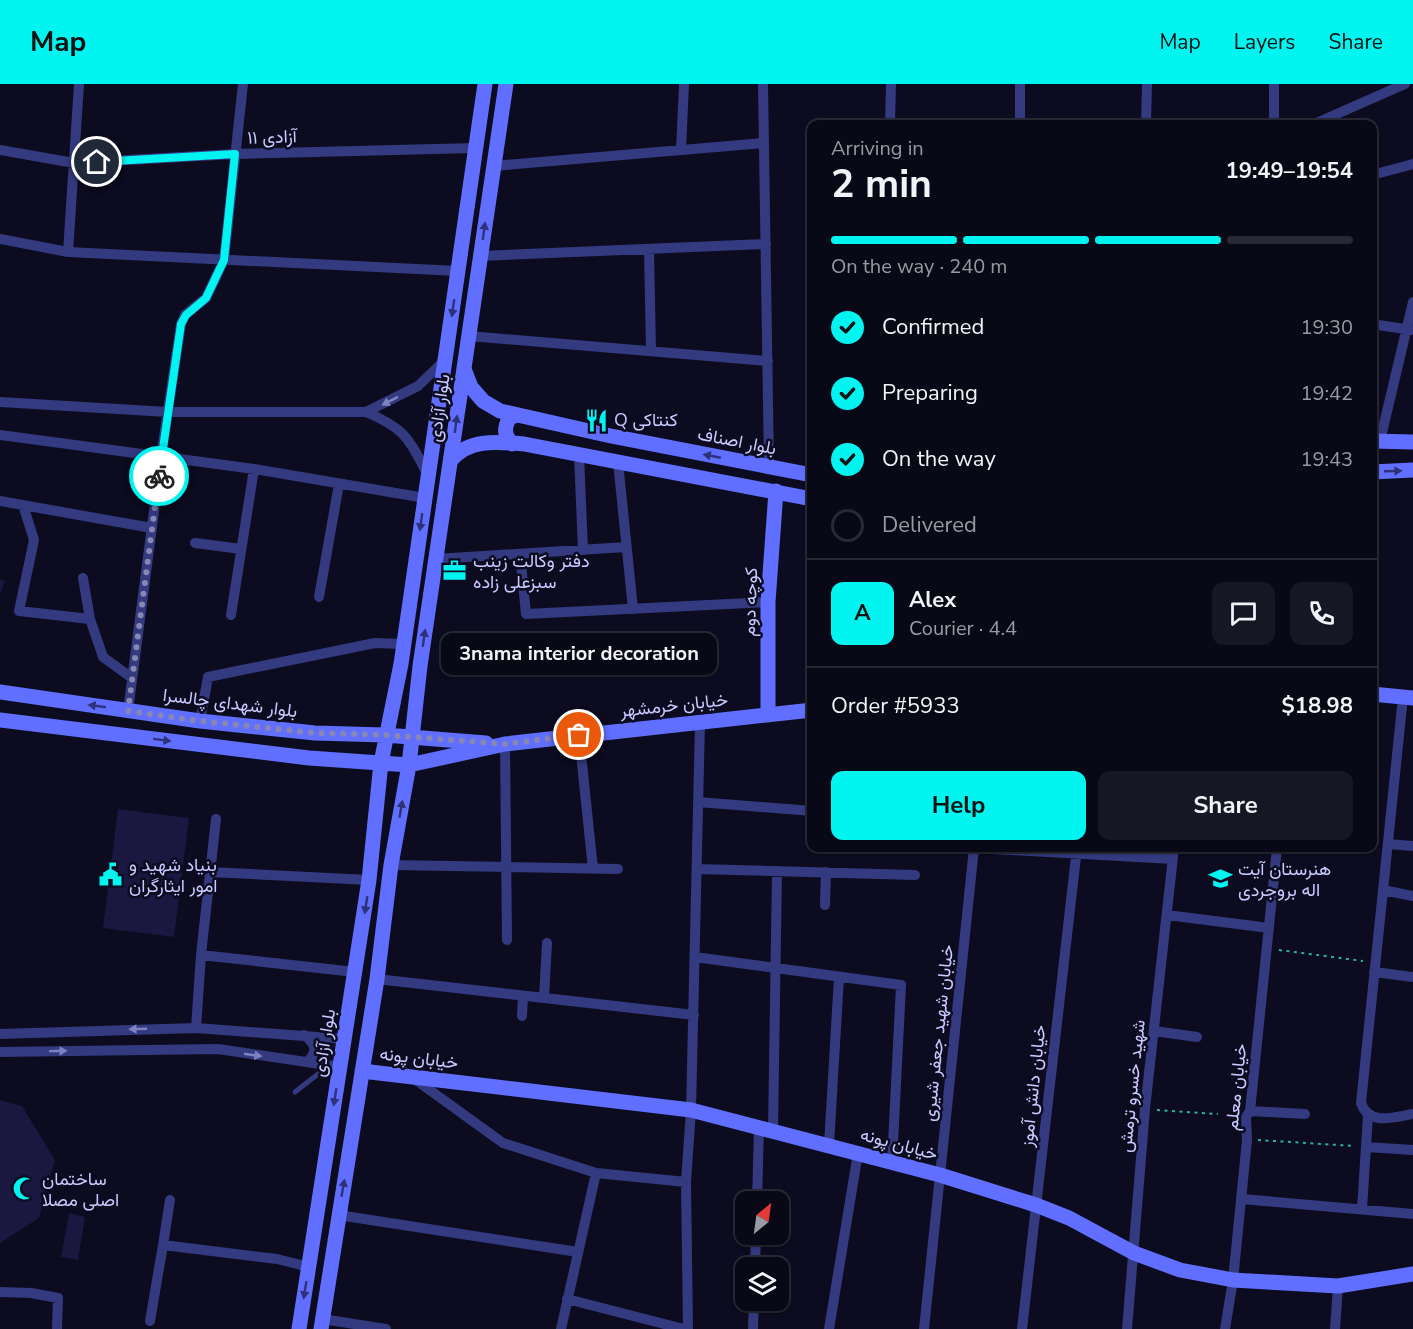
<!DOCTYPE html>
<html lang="en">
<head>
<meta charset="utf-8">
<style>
	body { margin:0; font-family:"Nunito Sans",Vazirmatn,sans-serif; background:#171624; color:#f1f3f6; height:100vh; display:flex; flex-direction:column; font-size:22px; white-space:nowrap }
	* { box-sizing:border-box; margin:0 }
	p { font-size:20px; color:#999aa1 }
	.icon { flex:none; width:33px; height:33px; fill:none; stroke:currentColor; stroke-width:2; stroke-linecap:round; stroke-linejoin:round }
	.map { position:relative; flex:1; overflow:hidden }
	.sheet { position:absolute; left:807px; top:36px; width:570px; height:732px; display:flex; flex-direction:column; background:#090817; border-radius:12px; box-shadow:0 2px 4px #0004,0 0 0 2px #292936 }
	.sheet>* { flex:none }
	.needle { width:39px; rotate:29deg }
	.controls { position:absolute; left:735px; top:1107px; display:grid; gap:12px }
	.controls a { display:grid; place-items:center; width:54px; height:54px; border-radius:12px; background:#090817; box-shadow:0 2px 4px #0004,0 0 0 2px #292936; font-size:30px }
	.pin { position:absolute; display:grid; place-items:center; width:51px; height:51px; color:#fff; margin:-26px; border:3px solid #fff; border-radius:50%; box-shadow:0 2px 6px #0007 }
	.courier { position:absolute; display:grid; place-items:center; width:60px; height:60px; margin:-30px; border:4px solid #00f4f0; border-radius:50%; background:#fff; color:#222; box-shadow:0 2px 8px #0007 }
	.bubble { position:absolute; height:42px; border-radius:12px; background:#090817; box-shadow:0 2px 4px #0004,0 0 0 2px #292936; font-size:20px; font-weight:700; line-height:42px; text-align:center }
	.headline em { font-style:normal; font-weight:700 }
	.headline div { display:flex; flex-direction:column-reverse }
	.headline { display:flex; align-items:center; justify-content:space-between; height:102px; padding:0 24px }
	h1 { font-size:39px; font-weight:700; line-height:45px }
	.bar { display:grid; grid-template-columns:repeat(4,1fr); gap:9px 6px; align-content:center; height:72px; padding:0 24px }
	.bar i { height:8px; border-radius:4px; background:#292936 }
	.bar .selected { background:#00f4f0 }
	.bar p { grid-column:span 4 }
	.line { display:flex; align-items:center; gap:15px; padding:0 24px; border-top:2px solid #292936 }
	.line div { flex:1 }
	.round { display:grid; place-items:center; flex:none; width:63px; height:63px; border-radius:12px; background:#171624 }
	ol { padding:0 24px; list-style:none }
	li { display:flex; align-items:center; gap:18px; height:66px }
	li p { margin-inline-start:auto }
	li .icon { padding:6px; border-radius:50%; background:#00f4f0; color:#111; stroke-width:4 }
	li:last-child { color:#999aa1 }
	li i { width:33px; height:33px; border:3px solid #292936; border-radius:50% }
	.cta { display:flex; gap:12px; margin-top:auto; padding:12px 24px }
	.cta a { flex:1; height:69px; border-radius:12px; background:#00f4f0; color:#111; font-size:24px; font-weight:700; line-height:69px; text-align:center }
	.cta a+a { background:#171624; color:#f1f3f6 }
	header { display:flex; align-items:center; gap:36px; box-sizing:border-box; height:84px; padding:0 30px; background:#00f4f0; color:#111 }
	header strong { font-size:28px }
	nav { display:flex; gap:33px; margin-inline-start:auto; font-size:21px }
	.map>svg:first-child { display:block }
	.building { fill:#1a1741 }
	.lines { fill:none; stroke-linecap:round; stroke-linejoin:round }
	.path { stroke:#28b59c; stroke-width:2; stroke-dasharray:3 4.5; stroke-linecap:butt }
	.lane { stroke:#343a80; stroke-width:5 }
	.street { stroke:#343a80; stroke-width:10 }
	.secondary { stroke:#606fff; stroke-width:15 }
	.oneway { fill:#2e3379 }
	.oneway2 { fill:#7e82c0 }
	.done { stroke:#8787b1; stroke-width:6; stroke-dasharray:0 10.8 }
	.route { stroke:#00f4f0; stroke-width:8 }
	.labels { text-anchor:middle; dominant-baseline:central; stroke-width:5; stroke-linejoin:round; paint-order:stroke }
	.street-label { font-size:18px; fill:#c9caff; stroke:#0c0b1f }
	.poi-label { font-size:18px; fill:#c9caff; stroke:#0c0b1f; text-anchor:start }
</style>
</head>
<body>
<header>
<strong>Map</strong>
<nav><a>Map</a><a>Layers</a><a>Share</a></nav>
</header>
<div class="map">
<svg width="1413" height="1245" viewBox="0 0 1413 1245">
	<rect width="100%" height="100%" fill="#0c0b1f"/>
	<path class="building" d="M0 496 5 497 0 510Z
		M118 725 189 734 174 853 103 844Z
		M0 1016 22 1022 55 1076 39 1134 0 1159Z
		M69 1129 85 1133 78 1176 61 1173Z"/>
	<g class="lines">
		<path class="path" d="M1279 866 1363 877
			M1157 1026 1218 1030
			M1258 1056 1354 1062"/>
		<path class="lane" d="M295 1008 327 983"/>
		<path class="street" d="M763 0 769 383
			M1020 0V40
			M1274 0V40
			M890 40 891 0
			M1146 40 1147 0
			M1314 40 1405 0
			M0 66 74 79 235 70 475 64
			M681 66 684 0
			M494 82 764 59
			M1372 91 1413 80
			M0 155 68 168 458 187
			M649 165 651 267
			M68 168 79 0
			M481 172 766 160
			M1372 240 1411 246
			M469 252 768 277
			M0 318 168 328H366L418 302 445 276
			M366 328C406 345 408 354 428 391
			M0 351 254 385 425 414
			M1380 357 1413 218
			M579 371 583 466
			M618 378 633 525
			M0 417 152 444
			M23 421 34 456 19 527 90 535
			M195 459 241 465
			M520 470 526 530 768 518
			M436 475 626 463
			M83 494 90 535 103 573 132 594
			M319 513 339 400
			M231 531 254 385
			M1403 613 1361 1019C1369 1042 1394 1033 1413 1030
			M128 627 161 373 181 240 185 231 206 214 224 176 243 0
			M200 637 208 593 375 559 403 560
			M579 651 593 785
			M505 660 507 856
			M698 718 812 727
			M1388 760 1413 762
			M974 764 1173 775
			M391 781 618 785
			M697 785 915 791
			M210 788 369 796
			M1383 806 1413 812
			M825 821 826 788
			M1167 831 1269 844
			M201 871 355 888
			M695 873 901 901 892 1079
			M1374 888 1413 893
			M377 895 694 931
			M544 914 547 859
			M522 932 523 912
			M196 944 201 871 216 735
			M1154 947 1197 953
			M0 950 196 944 344 955
			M304 951C316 960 318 968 307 978
			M0 968 218 965 340 983
			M413 994 503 1059 596 1089 686 1098 691 1026 700 638
			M1250 1027 1305 1030
			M773 1047 777 787
			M829 1061 839 893
			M1366 1063 1413 1066
			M686 1098 688 1245
			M1242 1115 1413 1130
			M757 1118 759 1043
			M1362 1125 1368 1031
			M338 1131 578 1168
			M163 1161 170 1116
			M755 1184 756 1150
			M0 1208 31 1209 58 1214 57 1245
			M567 1215 684 1245
			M322 1235 386 1245
			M150 1237 163 1161 277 1175 309 1183
			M561 1245 596 1089
			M753 1245 754 1216
			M829 1245 858 1069
			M924 1245 974 764
			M1022 1245 1077 764
			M1127 1245 1145 1025 1174 764
			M1225 1245 1233 1196 1247 1056 1246 1033 1250 1027 1277 764
			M1335 1245 1338 1202"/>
		<path class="secondary" d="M464 285 471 303 483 317 500 327 611 352 812 391
			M1372 357 1413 358
			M512 360C504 351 504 345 509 334L517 331
			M451 376C470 354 498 358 524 360L812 415
			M1372 388 1413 386
			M0 608 200 637 315 649 385 651 486 659
			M1372 610 1413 614
			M768 631V518L776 407
			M0 636 309 674 409 681 505 660 812 626
			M362 987 691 1026 940 1091 1036 1121 1069 1134 1134 1169 1180 1186 1233 1196 1338 1202 1413 1190
			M299 1245 369 796 381 679 401 580 485 0
			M321 1245 377 895 391 781 409 681 420 582 506 0"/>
	</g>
	<defs><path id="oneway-solid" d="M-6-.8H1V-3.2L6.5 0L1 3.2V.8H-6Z" transform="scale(1.5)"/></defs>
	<g class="oneway">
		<use href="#oneway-solid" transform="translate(484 147) rotate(-82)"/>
		<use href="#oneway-solid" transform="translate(453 224) rotate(98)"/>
		<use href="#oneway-solid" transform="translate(456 340) rotate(-82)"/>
		<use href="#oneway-solid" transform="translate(712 372) rotate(-169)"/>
		<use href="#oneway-solid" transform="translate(1393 387) rotate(-2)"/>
		<use href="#oneway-solid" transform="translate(421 438) rotate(98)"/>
		<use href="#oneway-solid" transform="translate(424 554) rotate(-82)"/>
		<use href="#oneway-solid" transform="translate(97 622) rotate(-172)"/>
		<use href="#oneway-solid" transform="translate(162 656) rotate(7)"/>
		<use href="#oneway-solid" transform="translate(401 725) rotate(-80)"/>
		<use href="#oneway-solid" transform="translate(366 821) rotate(99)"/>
		<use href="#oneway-solid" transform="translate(335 1013) rotate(99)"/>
		<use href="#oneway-solid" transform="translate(343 1104) rotate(-80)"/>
		<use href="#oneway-solid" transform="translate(305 1206) rotate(99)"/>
	</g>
	<g class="oneway2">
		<use href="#oneway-solid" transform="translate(390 317) rotate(153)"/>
		<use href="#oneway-solid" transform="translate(138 945) rotate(178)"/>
		<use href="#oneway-solid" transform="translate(58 967) rotate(-1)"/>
		<use href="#oneway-solid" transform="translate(253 971) rotate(8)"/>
	</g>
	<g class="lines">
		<path class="done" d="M159 392 128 627 200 637 315 649 385 651 505 660 579 651"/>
		<path class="route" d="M97 78 235 70 224 176 206 214 186 231 181 240 159 392"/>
	</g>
	<defs>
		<symbol id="restaurant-bare" viewBox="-9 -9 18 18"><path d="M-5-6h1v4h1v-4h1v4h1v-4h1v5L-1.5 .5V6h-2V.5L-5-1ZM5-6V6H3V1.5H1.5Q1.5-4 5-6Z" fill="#00f4f0" stroke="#0c0b1f" stroke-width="2.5" paint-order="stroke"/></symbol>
		<symbol id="office-bare" viewBox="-9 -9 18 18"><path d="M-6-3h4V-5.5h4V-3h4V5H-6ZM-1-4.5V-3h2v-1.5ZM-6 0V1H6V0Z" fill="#00f4f0" stroke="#0c0b1f" stroke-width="2.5" paint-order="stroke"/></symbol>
		<symbol id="civic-bare" viewBox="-9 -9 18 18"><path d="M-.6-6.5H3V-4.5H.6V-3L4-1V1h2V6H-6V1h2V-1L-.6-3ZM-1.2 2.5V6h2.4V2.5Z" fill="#00f4f0" stroke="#0c0b1f" stroke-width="2.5" paint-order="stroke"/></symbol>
		<symbol id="school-bare" viewBox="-9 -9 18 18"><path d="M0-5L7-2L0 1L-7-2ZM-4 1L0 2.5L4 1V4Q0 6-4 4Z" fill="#00f4f0" stroke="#0c0b1f" stroke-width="2.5" paint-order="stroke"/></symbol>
		<symbol id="mosque-bare" viewBox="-9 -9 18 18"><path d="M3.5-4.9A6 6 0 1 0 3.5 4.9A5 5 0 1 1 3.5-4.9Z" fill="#00f4f0" stroke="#0c0b1f" stroke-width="2.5" paint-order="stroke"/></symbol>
	</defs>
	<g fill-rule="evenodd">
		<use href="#restaurant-bare" x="580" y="320" width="33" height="33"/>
		<use href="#office-bare" x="438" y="470" width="33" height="33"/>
		<use href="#civic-bare" x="94" y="774" width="33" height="33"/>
		<use href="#school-bare" x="1204" y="778" width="33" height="33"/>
		<use href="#mosque-bare" x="8" y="1088" width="33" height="33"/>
	</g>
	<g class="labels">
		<g class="street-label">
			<text transform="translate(272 53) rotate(-2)">آزادی ۱۱</text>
			<text transform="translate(439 324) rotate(-82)">بلوار آزادی</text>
			<text transform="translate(737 357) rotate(11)">بلوار اصناف</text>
			<text transform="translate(750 518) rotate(-88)">کوچه دوم</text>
			<text transform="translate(230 619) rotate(7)">بلوار شهدای چالسرا</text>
			<text transform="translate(674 621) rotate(-6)">خیابان خرمشهر</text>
			<text transform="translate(938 949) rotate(-84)">خیابان شهید جعفر شیری</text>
			<text transform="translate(324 959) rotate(-81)">بلوار آزادی</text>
			<text transform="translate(419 974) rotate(7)">خیابان پونه</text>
			<text transform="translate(1033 1002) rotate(-84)">خیابان دانش آموز</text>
			<text transform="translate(1132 1002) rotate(-84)">شهید خسرو ترمش</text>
			<text transform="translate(1236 1003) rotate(-84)">خیابان معلم</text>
			<text transform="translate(899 1060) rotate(15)">خیابان پونه</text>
		</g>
		<g class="poi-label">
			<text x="614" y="336">Q کنتاکی</text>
			<text x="473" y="477">دفتر وکالت زینب<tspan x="473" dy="21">سبزعلی زاده</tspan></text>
			<text x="129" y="781">بنیاد شهید و<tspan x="129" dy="21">امور ایثارگران</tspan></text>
			<text x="1238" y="785">هنرستان آیت<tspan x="1238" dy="21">اله بروجردی</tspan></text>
			<text x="42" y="1095">ساختمان<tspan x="42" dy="21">اصلی مصلا</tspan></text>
		</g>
	</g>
</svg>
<div class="controls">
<a><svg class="needle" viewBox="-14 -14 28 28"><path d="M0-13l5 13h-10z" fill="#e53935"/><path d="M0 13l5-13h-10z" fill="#999aa1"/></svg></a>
<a><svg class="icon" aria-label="layers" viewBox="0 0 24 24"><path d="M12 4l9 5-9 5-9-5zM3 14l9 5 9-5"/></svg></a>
</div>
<div class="pin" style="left:579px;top:651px;background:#ea580c"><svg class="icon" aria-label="bag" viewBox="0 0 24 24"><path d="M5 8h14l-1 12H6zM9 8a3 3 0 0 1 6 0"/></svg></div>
<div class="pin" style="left:97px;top:78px;background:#1f2937"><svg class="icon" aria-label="home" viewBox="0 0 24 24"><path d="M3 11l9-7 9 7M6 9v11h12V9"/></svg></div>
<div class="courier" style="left:159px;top:392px"><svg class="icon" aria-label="bike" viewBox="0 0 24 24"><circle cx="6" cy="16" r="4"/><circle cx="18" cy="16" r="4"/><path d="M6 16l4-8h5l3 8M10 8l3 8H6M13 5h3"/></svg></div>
<div class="bubble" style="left:441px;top:549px;width:276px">3nama interior decoration</div>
<section class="sheet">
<div class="headline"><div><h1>2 min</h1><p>Arriving in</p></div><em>19:49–19:54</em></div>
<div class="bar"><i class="selected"></i><i class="selected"></i><i class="selected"></i><i></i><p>On the way · 240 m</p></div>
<ol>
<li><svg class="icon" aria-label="check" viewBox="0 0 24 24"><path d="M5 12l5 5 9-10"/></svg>Confirmed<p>19:30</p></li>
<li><svg class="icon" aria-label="check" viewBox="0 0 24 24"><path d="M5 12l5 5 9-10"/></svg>Preparing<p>19:42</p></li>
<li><svg class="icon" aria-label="check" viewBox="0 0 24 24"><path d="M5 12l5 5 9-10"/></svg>On the way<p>19:43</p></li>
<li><i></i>Delivered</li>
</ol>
<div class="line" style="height:108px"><b class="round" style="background:#00f4f0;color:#111">A</b><div><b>Alex</b><p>Courier · 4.4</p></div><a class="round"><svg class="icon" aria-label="chat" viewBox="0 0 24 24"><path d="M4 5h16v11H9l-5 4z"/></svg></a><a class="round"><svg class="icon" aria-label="phone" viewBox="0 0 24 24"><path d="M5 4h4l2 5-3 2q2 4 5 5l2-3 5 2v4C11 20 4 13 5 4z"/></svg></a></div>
<div class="line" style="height:78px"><div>Order #5933</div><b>$18.98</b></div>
<div class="cta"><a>Help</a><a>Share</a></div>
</section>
</div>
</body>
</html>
